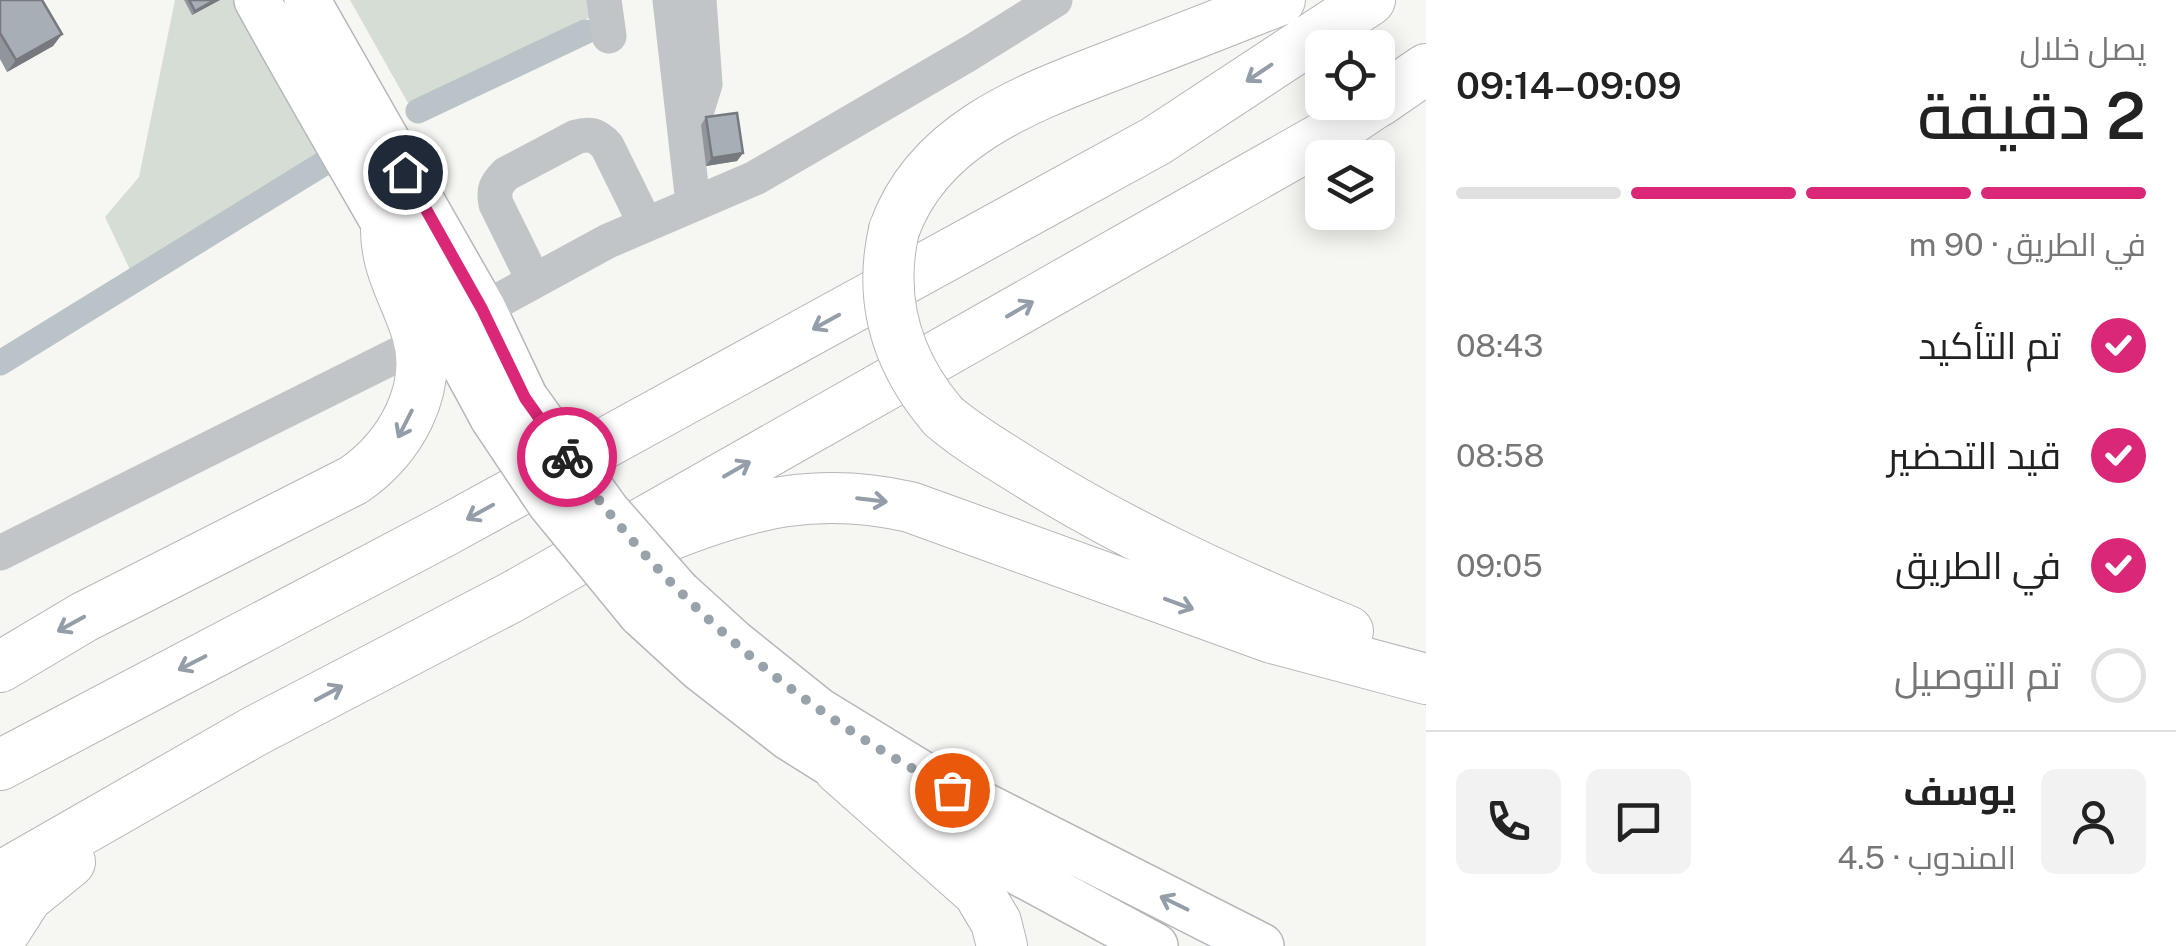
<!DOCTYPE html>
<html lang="ar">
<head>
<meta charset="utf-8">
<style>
	body { margin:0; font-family:"Public Sans",Cairo,sans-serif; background:#f2f2f2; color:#222; direction:rtl; height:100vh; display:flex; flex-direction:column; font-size:38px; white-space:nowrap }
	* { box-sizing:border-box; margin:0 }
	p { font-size:32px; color:#767676 }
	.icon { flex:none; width:55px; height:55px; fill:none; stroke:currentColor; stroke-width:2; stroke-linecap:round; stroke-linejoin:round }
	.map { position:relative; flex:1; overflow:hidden; direction:ltr }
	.drawer { display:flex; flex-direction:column; background:#fff; width:750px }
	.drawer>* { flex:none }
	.buttons { position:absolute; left:1305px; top:30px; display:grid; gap:20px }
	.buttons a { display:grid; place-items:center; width:90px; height:90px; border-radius:15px; background:#fff; box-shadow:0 5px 25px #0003; font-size:50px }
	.pin { position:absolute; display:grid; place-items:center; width:85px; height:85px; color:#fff; margin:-42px; border:5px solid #fff; border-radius:50%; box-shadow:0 2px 10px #0007 }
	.courier { position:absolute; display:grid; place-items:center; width:100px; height:100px; margin:-50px; border:8px solid #db2777; border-radius:50%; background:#fff; color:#222; box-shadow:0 2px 12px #0007 }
	.overview em { font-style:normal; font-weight:600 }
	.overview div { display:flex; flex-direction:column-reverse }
	.overview { display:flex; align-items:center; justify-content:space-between; height:170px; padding:0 30px }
	h1 { font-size:65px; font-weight:600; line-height:75px }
	.bar { display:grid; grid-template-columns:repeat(4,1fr); gap:15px 10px; align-content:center; height:120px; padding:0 30px }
	.bar i { height:12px; border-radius:8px; background:#e0e0e0 }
	.bar .on { background:#db2777 }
	.bar p { grid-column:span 4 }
	.line { display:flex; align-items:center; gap:25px; padding:0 30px; border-top:2px solid #e0e0e0 }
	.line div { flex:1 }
	.round { display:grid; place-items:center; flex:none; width:105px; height:105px; border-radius:15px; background:#f2f2f2 }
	ol { padding:0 30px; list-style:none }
	li { display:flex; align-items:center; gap:30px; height:110px }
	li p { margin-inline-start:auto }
	li .icon { padding:10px; border-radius:50%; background:#db2777; color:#fff; stroke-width:4 }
	li:last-child { color:#767676 }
	li i { width:55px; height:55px; border:5px solid #e0e0e0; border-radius:50% }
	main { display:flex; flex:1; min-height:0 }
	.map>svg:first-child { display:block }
	.green { fill:#d6ddd4 }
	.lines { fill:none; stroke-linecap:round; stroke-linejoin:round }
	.canal { stroke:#b9c3c8; stroke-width:25 }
	.major-casing { stroke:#b4b8bc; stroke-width:48 }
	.highway-casing { stroke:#b4b7ba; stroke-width:52 }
	.minor { stroke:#c1c5c8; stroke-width:35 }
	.major { stroke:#fff; stroke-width:45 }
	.highway { stroke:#fff; stroke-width:50 }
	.major-bridge-casing { stroke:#b4b8bc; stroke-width:48; stroke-linecap:butt }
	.highway-bridge-casing { stroke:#b4b7ba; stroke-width:52; stroke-linecap:butt }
	.major-bridge { stroke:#fff; stroke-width:45 }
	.highway-bridge { stroke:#fff; stroke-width:50 }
	.wall { fill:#90969c }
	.shaded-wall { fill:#767a7f }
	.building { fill:#a8aeb5; stroke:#767a7f; stroke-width:2.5 }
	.oneway { stroke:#949ea8 }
	.done { stroke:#98a2aa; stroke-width:10; stroke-dasharray:0 18 }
	.route { stroke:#db2777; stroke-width:12 }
</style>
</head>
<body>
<main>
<section class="drawer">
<div class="overview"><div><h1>2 دقيقة</h1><p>يصل خلال</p></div><em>09:09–09:14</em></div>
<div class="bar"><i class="on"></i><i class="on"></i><i class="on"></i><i></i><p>في الطريق · 90 m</p></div>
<ol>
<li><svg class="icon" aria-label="check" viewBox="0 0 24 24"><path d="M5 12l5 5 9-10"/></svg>تم التأكيد<p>08:43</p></li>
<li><svg class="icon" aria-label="check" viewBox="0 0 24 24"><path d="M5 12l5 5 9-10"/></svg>قيد التحضير<p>08:58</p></li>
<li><svg class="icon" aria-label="check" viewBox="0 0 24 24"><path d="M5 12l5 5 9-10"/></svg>في الطريق<p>09:05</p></li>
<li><i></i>تم التوصيل</li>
</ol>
<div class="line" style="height:180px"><a class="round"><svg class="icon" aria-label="person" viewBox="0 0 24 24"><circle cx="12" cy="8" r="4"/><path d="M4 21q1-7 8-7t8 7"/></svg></a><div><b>يوسف</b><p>المندوب · 4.5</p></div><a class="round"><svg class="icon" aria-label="chat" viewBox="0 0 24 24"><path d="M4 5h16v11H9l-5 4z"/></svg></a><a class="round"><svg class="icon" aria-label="phone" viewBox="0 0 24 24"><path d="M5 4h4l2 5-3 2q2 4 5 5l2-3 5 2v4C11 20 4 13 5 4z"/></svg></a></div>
</section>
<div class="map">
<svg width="1426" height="946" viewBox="0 0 1426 946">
	<rect width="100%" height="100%" fill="#f6f6f2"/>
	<path class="green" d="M175 0H184L192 15 220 0H244L326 154 132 274 105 217 139 177Z
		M350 0H589L595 15 408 103Z"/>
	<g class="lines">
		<path class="canal" d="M418 111 585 32
			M0 363 326 162"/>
		<defs>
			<path id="major" d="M257 0C334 140 418 277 493 418
				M307 0 483 309 525 398
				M678 592 733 642 819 711 922 774 1261 946
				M641 614 700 668 790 738 913 815 1155 946"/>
			<path id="highway" d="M1378 102 1426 69
				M894 230C930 129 1037 95 1129 59 1179 40 1230 20 1280 0
				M943 416C968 438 997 454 1025 472 1127 536 1237 586 1348 631
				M665 537C750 503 819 486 910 507L1272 638 1426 679
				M0 667 84 617 354 480C400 448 434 390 417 333 406 297 386 269 386 230
				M0 765 443 532 1156 141 1370 0
				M839 769 978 892 996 922 1002 946
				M0 877 255 731 512 597 1334 131 1377 102
				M0 939 27 897 70 862"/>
		</defs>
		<use href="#major" class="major-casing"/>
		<use href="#highway" class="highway-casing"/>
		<path class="minor" d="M604 0 609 36
			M670 0 693 203
			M691 129 705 84 699 0
			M534 281 496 204C493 190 496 184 506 174L576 137C590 133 597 135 607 146L645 223
			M0 553 419 344 608 241 755 178 970 53 1055 0"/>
		<use href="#major" class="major"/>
		<use href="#highway" class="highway"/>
		<defs>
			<path id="major-bridge" d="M525 398 607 511 678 592
				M493 418 550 503 641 614"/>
			<path id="highway-bridge" d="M894 230C878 300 897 362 943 416"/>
		</defs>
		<use href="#major-bridge" class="major-bridge-casing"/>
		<use href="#highway-bridge" class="highway-bridge-casing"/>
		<use href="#major-bridge" class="major-bridge"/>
		<use href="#highway-bridge" class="highway-bridge"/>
	</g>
	<path class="wall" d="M0 0 62 34 53 46 7 72 0 59Z
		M184 0H220L192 15Z
		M706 117 743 153 737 161 706 166 701 125Z"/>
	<path class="shaded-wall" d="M215 0H220L192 15 195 11Z
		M62 34 53 46 7 72 16 60Z
		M743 153 737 161 706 166 712 158Z"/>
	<path class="building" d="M0 0H42L62 34 16 60 0 33Z
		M189 0H215L195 11Z
		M737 113 743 153 712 158 706 117Z"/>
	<defs><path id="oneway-shaft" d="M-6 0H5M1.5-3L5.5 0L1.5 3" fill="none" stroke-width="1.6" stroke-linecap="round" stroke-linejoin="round" transform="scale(2.5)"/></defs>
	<g class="oneway">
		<use href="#oneway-shaft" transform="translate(1259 73) rotate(146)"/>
		<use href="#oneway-shaft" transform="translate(1020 309) rotate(-30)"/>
		<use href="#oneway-shaft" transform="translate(826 322) rotate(151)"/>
		<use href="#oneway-shaft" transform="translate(405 424) rotate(117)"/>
		<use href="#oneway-shaft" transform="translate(737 469) rotate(-30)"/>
		<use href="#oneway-shaft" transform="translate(872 500) rotate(7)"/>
		<use href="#oneway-shaft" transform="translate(480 512) rotate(151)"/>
		<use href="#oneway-shaft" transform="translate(1179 604) rotate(20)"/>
		<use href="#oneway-shaft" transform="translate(71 624) rotate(151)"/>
		<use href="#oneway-shaft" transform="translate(192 663) rotate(153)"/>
		<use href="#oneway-shaft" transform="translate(329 693) rotate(-28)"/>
		<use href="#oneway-shaft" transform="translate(1174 903) rotate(-154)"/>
	</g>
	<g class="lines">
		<path class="done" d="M567 457C666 598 799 711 952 790"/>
		<path class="route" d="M405 172 482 309 525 398 567 457"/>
	</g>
</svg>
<div class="buttons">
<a><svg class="icon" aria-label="locate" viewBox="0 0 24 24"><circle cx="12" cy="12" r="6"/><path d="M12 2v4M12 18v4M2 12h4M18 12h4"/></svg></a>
<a><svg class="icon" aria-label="layers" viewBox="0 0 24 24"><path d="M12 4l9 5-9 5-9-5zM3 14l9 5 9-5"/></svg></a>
</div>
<div class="pin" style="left:952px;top:790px;background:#ea580c"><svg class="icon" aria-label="bag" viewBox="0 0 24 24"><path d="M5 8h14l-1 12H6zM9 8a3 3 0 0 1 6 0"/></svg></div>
<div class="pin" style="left:405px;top:172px;background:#1f2937"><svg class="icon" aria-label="home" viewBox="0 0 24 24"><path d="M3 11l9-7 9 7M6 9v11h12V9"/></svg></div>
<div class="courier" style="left:567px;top:457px"><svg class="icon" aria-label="bike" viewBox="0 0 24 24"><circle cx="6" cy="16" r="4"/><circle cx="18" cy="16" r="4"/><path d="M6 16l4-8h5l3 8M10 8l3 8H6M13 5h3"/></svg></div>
</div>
</main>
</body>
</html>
